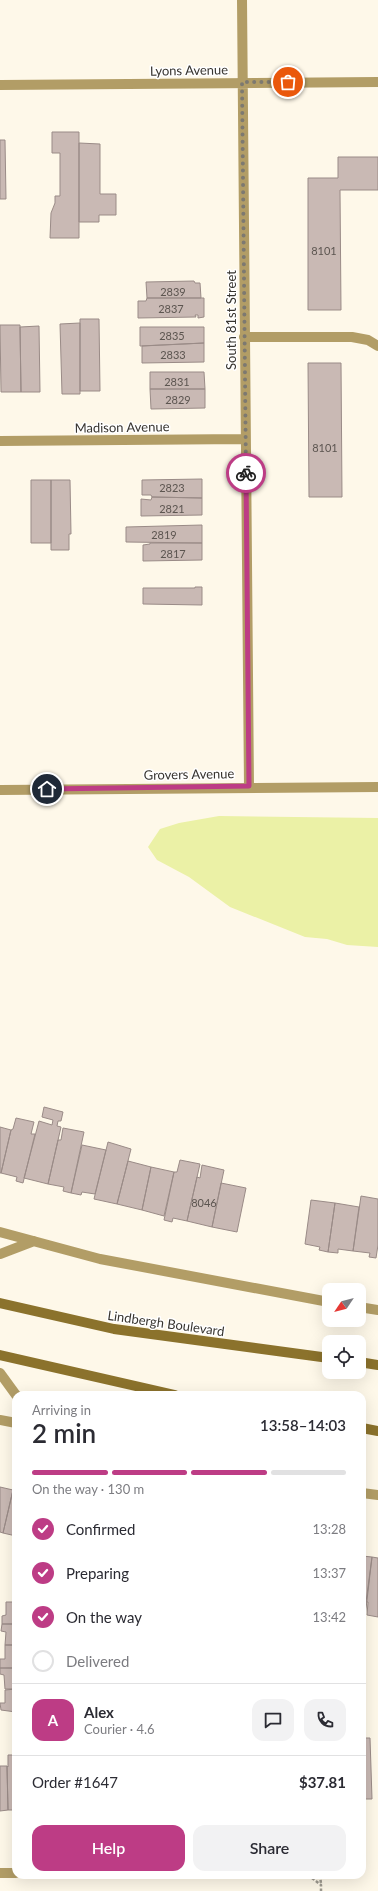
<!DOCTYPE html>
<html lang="en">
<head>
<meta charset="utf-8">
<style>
	body { margin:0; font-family:Lato,sans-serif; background:#f2f2f3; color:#2b2b33; height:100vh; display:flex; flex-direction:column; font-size:15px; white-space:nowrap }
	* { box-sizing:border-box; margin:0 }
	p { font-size:13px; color:#7c7c81 }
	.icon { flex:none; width:22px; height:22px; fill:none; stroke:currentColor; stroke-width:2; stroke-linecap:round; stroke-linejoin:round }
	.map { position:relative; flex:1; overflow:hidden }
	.side { position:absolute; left:12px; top:1391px; width:354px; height:488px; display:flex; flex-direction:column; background:#fff; border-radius:12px; box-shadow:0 4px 16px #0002 }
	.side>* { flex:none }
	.needle { width:26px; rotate:235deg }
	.controls { position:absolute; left:322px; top:1283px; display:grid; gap:8px }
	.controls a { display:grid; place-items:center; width:44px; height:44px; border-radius:8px; background:#fff; box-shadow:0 4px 16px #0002; font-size:20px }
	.pin { position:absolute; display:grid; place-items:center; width:34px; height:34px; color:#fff; margin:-17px; border:2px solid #fff; border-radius:50%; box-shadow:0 1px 4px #0007 }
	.courier { position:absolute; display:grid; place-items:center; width:40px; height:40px; margin:-20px; border:3px solid #bd3c85; border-radius:50%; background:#fff; color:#222; box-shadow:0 1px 5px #0007 }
	.summary em { font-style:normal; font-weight:600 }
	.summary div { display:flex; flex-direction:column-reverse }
	.summary { display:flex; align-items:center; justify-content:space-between; height:68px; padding:0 20px }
	h1 { font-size:26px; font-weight:600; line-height:30px }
	.bar { display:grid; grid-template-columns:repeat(4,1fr); gap:6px 4px; align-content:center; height:48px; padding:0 20px }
	.bar i { height:5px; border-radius:3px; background:#e1e1e2 }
	.bar .current { background:#bd3c85 }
	.bar p { grid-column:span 4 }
	.line { display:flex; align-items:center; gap:10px; padding:0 20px; border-top:1px solid #e1e1e2 }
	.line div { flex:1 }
	.round { display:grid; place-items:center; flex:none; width:42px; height:42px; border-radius:12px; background:#f2f2f3 }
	ol { padding:0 20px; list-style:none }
	li { display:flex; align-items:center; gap:12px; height:44px }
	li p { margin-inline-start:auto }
	li .icon { padding:4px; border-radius:50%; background:#bd3c85; color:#fff; stroke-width:4 }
	li:last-child { color:#7c7c81 }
	li i { width:22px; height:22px; border:2px solid #e1e1e2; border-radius:50% }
	.cta { display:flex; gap:8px; margin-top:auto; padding:8px 20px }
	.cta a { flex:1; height:46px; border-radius:12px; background:#bd3c85; color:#fff; font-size:16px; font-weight:600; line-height:46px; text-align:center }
	.cta a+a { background:#f2f2f3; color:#2b2b33 }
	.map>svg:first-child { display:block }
	.green { fill:#ebf1a6 }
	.building { fill:#c9b9b4; stroke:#9a8b87 }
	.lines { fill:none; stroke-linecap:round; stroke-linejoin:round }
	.path { stroke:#9d998f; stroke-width:2.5; stroke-dasharray:3 2; stroke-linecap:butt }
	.service { stroke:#b29d66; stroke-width:10 }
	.minor { stroke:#b29d66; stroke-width:10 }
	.secondary { stroke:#8b722c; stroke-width:10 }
	.done { stroke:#7d7970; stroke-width:4; stroke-dasharray:0 7.2 }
	.route { stroke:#bd3c85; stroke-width:5 }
	.labels { text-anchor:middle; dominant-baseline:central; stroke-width:3; stroke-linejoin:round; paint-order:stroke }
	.number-label { font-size:11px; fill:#5c5550 }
	.street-label { font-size:13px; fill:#37342f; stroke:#fff }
</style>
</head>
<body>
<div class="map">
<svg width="378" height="1891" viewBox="0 0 378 1891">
	<rect width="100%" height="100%" fill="#fef8e9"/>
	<path class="green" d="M219 816 378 818V947L347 945 327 939 305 937 230 907 189 877 157 860 148 847 160 829 179 823Z"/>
	<path class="building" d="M52 132H79V238H50L51 213 55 203V196H60V153H52Z
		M0 140H5L6 199H0Z
		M79 143 100 144V194H116V215H99V222H79Z
		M338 157H378V190H340L341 310H308V178H338Z
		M194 281 195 283H200L201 298H147L146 282Z
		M147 298H204V317L198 318V315H195L196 317 138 318V301H146Z
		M80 319H99L100 391H80Z
		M80 323V394H62L60 324Z
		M0 325H20L21 392H1Z
		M39 326 40 392H21L20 327Z
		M140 327H204V343L140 346Z
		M204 343V362L142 363V346Z
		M308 363H341L342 497H309Z
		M150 372H204L205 389H150Z
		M150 389H205V408L151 409Z
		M202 479V498L152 497 151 495H142V480Z
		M31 480H51V543H31Z
		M51 480H70L71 534H69V550H51Z
		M152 497 202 498V515L141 516V499L151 500Z
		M202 525V543L126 542V527Z
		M150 543H202V560L143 561V545L150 544Z
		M195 587H202V605L143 604V588H195Z
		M44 1107 63 1112 61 1121H58L57 1126 61 1127 48 1184 24 1178 39 1121 52 1125 53 1120 42 1117Z
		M16 1118 34 1122 31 1134H35L23 1183 16 1181 17 1177 1 1173 11 1130 13 1129Z
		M0 1127 11 1130 1 1173H0Z
		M63 1128 84 1132 71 1193 63 1191 64 1187 48 1184 58 1140H61Z
		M108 1142 131 1149 117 1204 94 1199Z
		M82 1145 106 1150 95 1194 82 1192 81 1195 71 1193Z
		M180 1160 200 1164 187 1221 173 1218 172 1222 164 1220 174 1172H177Z
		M128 1161 151 1167 142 1210 117 1204Z
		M202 1165 224 1170 212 1227 187 1221 197 1177 200 1178Z
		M151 1167 174 1172 164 1216 142 1210Z
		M221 1183 246 1188 237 1232 212 1227Z
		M361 1196 378 1199V1245L376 1258 369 1257 370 1253 353 1251Z
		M311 1200 335 1203 328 1252 319 1250 320 1247 305 1244Z
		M335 1203 359 1207 353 1251 338 1249V1253L328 1252Z
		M0 1487 13 1490 3 1533 0 1532Z
		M13 1490H16V1536L3 1533Z
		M362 1556 372 1557 365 1617 362 1616Z
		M372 1557 378 1558V1617L367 1615 368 1602H366Z
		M6 1602H16V1624H2V1616L6 1615Z
		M2 1624H16V1645H5L6 1632 1 1631Z
		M5 1645H16V1668H0V1659H5Z
		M0 1668H16V1689H5L4 1675 0 1674Z
		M16 1689V1712L1 1710 0 1703H5V1690Z
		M362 1738H370L372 1799H362Z
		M8 1755H16V1810H8L7 1766 8 1767Z
		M0 1766H7L8 1810 0 1811Z"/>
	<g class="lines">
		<path class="path" d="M308 1875 321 1885V1891
			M320 1875 321 1884"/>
		<path class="service" d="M244 337H352L368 340 378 346"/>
		<path class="minor" d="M242 0 249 787
			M0 85 378 82
			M0 441 245 439
			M0 790 378 787
			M0 1232 100 1259 329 1302
			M0 1254 34 1241
			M359 1307 378 1310
			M0 1373 16 1395
			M0 1420 16 1423
			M362 1493 378 1495
			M0 1873H16"/>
		<path class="secondary" d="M0 1303 114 1329 329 1358
			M0 1355 175 1395
			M359 1362 378 1365
			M362 1428 378 1431"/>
	</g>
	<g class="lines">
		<path class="done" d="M246 473 242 82H288"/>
		<path class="route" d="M47 789 249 786 246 473"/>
	</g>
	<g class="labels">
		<g class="number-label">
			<text x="324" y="250">8101</text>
			<text x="173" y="291">2839</text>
			<text x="171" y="308">2837</text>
			<text x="172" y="335">2835</text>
			<text x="173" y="354">2833</text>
			<text x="177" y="381">2831</text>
			<text x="178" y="399">2829</text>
			<text x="325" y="447">8101</text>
			<text x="172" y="487">2823</text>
			<text x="172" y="508">2821</text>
			<text x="164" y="534">2819</text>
			<text x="173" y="553">2817</text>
			<text x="204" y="1202">8046</text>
		</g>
		<g class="street-label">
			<text transform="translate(189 70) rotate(-1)">Lyons Avenue</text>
			<text transform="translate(231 320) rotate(-90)">South 81st Street</text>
			<text transform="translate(122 427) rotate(-1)">Madison Avenue</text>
			<text transform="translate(189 774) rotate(-1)">Grovers Avenue</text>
			<text transform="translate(166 1323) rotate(8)">Lindbergh Boulevard</text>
		</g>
	</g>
</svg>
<div class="controls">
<a><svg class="needle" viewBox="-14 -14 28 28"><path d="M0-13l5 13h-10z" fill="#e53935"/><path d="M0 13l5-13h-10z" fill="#7c7c81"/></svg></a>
<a><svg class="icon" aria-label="locate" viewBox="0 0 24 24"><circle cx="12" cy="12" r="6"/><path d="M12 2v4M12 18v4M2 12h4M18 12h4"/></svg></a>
</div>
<div class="pin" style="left:288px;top:82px;background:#ea580c"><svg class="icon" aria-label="bag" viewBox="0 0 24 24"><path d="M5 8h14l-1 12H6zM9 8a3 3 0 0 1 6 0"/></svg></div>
<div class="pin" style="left:47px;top:789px;background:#1f2937"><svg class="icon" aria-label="home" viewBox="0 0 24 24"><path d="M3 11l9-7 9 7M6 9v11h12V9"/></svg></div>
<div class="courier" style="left:246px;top:473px"><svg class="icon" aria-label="bike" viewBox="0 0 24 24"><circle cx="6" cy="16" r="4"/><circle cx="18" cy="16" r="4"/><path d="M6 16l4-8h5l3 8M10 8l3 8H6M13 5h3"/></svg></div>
<section class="side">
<div class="summary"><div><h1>2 min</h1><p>Arriving in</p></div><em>13:58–14:03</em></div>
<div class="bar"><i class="current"></i><i class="current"></i><i class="current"></i><i></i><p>On the way · 130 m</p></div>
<ol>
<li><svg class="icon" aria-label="check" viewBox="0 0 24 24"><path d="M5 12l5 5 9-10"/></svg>Confirmed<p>13:28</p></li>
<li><svg class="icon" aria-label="check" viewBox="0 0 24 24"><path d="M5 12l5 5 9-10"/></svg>Preparing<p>13:37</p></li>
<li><svg class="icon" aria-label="check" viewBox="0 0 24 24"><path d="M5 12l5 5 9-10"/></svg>On the way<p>13:42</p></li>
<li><i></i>Delivered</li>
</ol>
<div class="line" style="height:72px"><b class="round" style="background:#bd3c85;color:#fff">A</b><div><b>Alex</b><p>Courier · 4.6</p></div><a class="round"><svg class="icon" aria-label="chat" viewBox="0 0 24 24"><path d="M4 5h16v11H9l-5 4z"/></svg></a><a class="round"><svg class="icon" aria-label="phone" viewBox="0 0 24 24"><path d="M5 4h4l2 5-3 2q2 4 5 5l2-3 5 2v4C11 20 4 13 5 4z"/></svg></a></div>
<div class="line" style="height:52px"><div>Order #1647</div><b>$37.81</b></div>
<div class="cta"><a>Help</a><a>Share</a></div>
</section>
</div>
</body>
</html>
